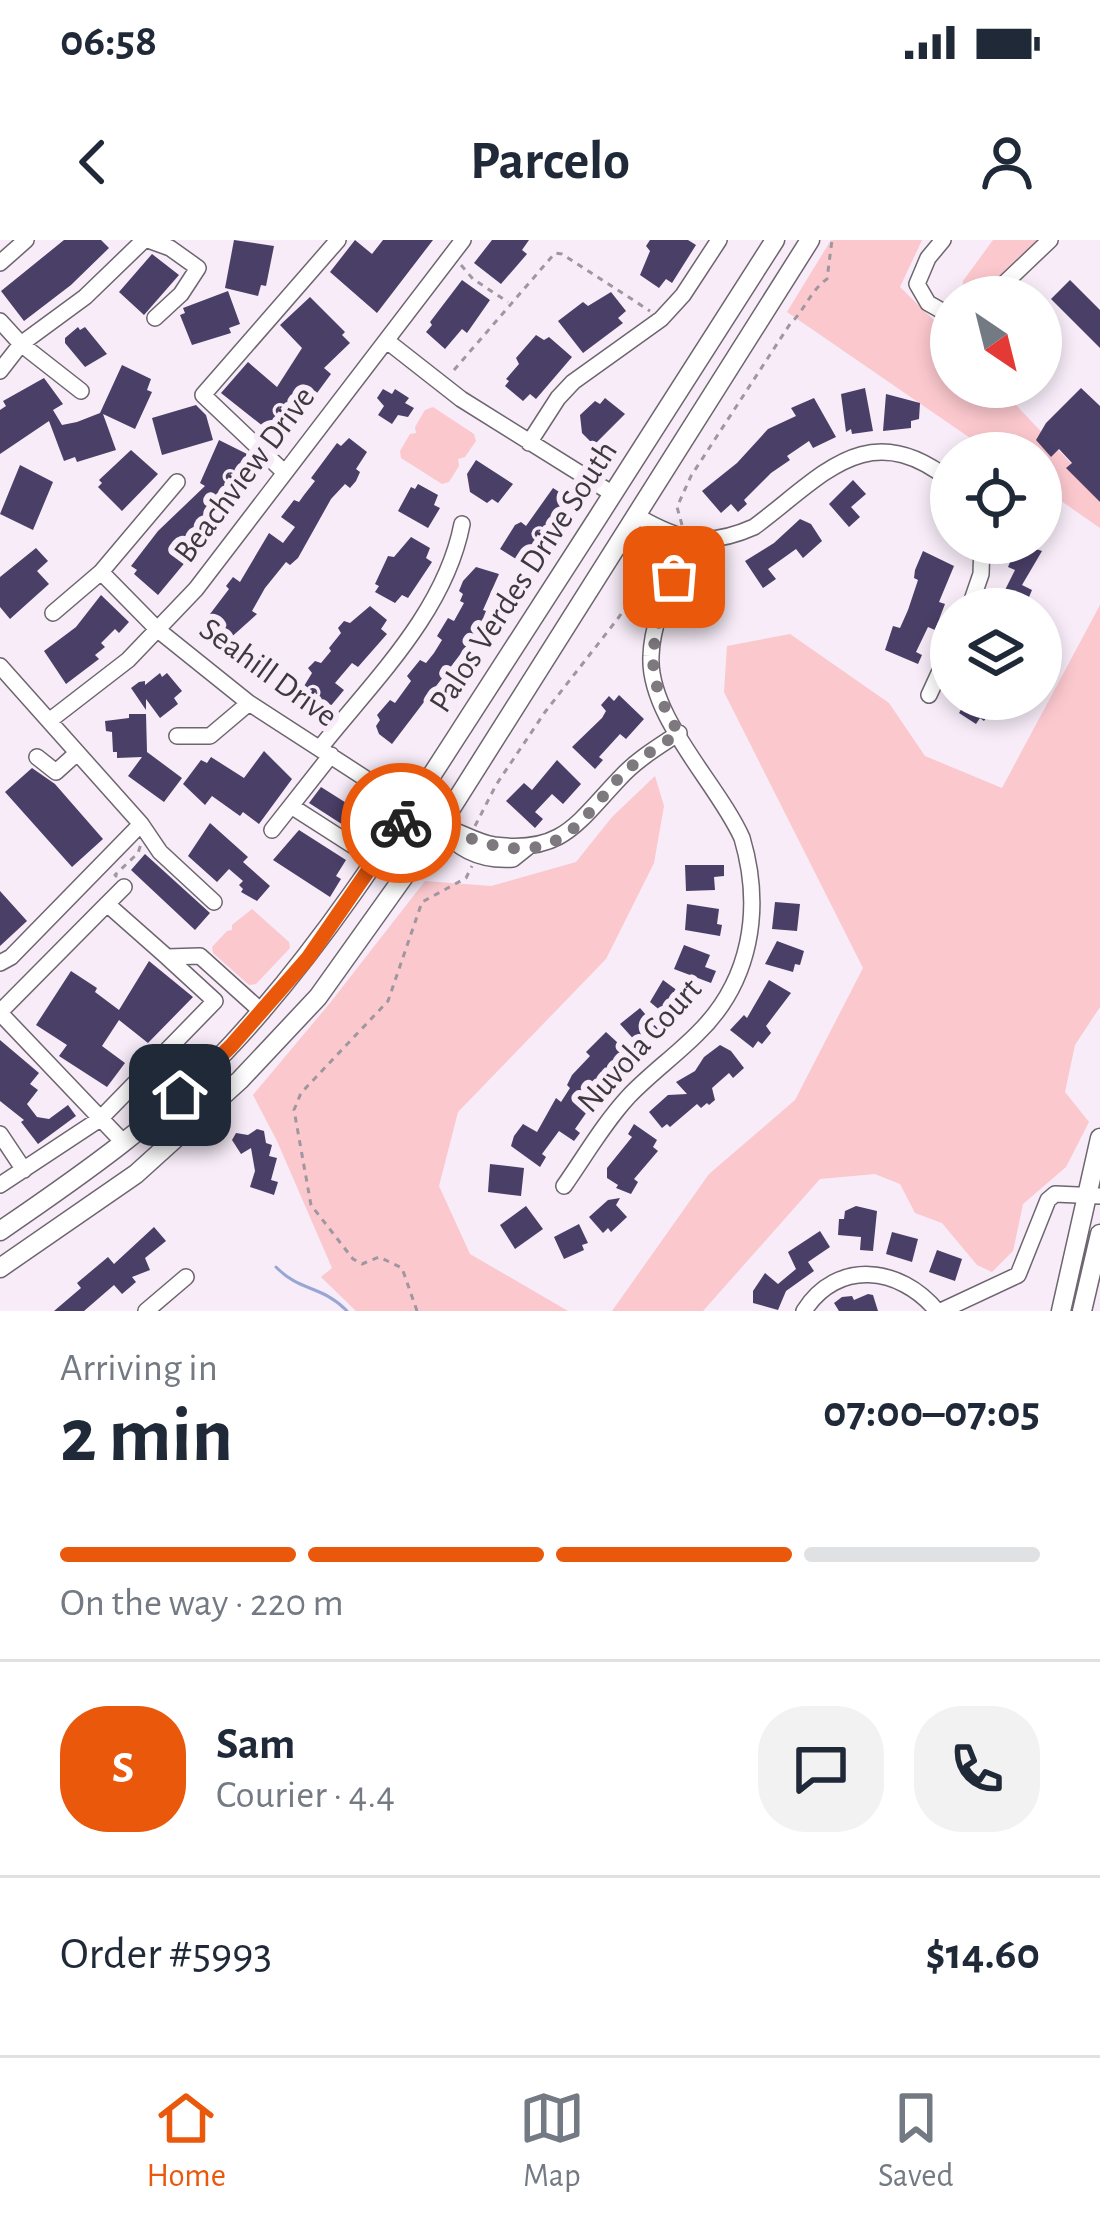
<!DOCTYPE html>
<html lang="en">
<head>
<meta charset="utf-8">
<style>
	body { margin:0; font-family:"Alegreya Sans",sans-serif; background:#f2f2f3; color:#1f2937; height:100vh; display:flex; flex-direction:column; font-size:45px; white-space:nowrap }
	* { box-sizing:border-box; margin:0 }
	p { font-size:39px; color:#747a83 }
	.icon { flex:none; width:66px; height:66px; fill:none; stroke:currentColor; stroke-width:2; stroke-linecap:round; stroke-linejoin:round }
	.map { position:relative; height:1071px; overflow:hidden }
	.panel { display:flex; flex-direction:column; background:#fff; flex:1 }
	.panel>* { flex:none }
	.needle { width:78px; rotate:145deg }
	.controls { position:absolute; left:930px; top:36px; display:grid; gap:24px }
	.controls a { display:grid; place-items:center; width:132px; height:132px; border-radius:50%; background:#fff; box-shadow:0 6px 18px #0003; font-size:60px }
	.pin { position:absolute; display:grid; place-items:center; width:102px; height:102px; color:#fff; margin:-51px; border-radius:24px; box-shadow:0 6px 18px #0006 }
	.courier { position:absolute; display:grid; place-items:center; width:120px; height:120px; margin:-60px; border:9px solid #ea580c; border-radius:50%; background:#fff; color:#222; box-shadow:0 3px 15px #0007 }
	.overview em { font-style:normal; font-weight:700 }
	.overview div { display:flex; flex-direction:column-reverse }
	.overview { display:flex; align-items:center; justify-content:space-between; height:204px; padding:0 60px }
	h1 { font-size:78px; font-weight:700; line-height:90px }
	.bar { display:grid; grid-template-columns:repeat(4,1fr); gap:18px 12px; align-content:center; height:144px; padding:0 60px }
	.bar i { height:15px; border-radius:9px; background:#e0e1e3 }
	.bar .current { background:#ea580c }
	.bar p { grid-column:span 4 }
	.line { display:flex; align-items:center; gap:30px; padding:0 60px; border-top:3px solid #e0e1e3 }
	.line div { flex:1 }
	.round { display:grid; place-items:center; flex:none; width:126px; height:126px; border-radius:48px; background:#f2f2f3 }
	.status { display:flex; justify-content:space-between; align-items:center; height:84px; padding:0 60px; background:#fff; direction:ltr }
	.status svg { height:33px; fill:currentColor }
	header { display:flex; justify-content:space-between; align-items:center; height:156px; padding:0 60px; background:#fff; font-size:54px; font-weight:700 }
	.dock { display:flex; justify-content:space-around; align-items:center; height:168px; border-top:3px solid #e0e1e3; background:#fff; font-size:33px; color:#747a83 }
	.dock a { display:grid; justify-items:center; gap:6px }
	.dock .current { color:#ea580c }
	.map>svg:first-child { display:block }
	.green { fill:#fbc8ce }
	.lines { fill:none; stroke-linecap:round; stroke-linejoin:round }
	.stream { stroke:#97a6d2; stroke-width:3 }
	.building { fill:#4a3f67 }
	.minor-casing { stroke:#6d656f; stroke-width:18 }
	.major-casing { stroke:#6d656f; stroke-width:21 }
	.path { stroke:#9f97a0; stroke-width:3; stroke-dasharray:6 6; stroke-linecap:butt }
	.minor { stroke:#fff; stroke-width:15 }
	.major { stroke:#fff; stroke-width:18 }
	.done { stroke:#7e787f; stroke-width:12; stroke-dasharray:0 21.6 }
	.route { stroke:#ea580c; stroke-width:15 }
	.labels { text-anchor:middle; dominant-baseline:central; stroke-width:12; stroke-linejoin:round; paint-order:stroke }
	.street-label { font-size:33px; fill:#3d393e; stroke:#f7ecf8 }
</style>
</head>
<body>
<div class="status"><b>06:58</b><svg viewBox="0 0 49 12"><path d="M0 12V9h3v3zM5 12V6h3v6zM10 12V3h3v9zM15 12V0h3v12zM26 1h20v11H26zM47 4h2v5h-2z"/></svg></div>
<header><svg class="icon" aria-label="back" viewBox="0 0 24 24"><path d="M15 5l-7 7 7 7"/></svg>Parcelo<svg class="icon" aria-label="person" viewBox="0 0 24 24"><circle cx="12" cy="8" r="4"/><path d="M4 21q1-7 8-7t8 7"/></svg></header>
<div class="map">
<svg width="1100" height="1071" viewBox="0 0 1100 1071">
	<rect width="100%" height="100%" fill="#f7ecf8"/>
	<path class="green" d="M831 0H922L900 47 951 97V147H999L1100 254V288L1041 247V213H992L787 72Z
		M993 0H1037L978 57H962L963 41Z
		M433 167 474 194 476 201 465 217 458 219 459 226 449 242 442 244 401 218 400 211 410 194 416 193 415 187 425 170Z
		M1100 365V767L1075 805 1065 852 1089 882 1066 927 1023 964 1013 1011 992 1032 977 1025 942 983 915 973 900 944 875 934 820 939 703 1071H612L709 934 795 860 863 728 724 452 727 406 790 394 889 463 925 516 1002 548Z
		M655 536 664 566 654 623 606 719 458 872 439 946 470 1014 568 1071H356L321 1037 332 1028 277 901 253 855 330 763 425 641 491 646 576 622 612 577Z
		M252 669 289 702 290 708 256 744 249 745 213 713 212 707 227 691 232 690V685Z"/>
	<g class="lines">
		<path class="stream" d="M276 1027C300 1052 322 1045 347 1071"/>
	</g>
	<path class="building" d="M64 0H101L109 8 71 45 24 81 1 51Z
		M234 0 274 6 266 46 261 45 258 56 225 48Z
		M355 0 372 14 383 0H433L377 73 330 32Z
		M492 0H529L522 10 527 14 501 44 474 23Z
		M650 0H688L696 5 672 43 666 39 659 48 640 35 650 11 646 6Z
		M152 14 179 35 144 75 119 52Z
		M462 40 490 60 467 93 462 89 445 109 426 92 432 85 430 82Z
		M1070 40 1100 70V108L1051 59Z
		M228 51 240 84 229 88 231 93 192 105 180 75 185 73 183 68Z
		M611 52 626 71 618 78 623 83 583 113 558 81 583 62 588 66Z
		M310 57 345 92 342 95 350 103 324 128 331 134 278 206 260 192 264 187 221 153 248 122 277 147 302 108 280 85Z
		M78 87 80 90 85 87 107 114 85 127 65 103V98Z
		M536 95 544 100 549 97 572 117 536 159 530 154 523 161 505 146 509 141 506 139 519 124 516 118Z
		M122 125 151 139 147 150 152 152 135 189 103 174 116 210 77 222 75 217 64 221 49 181 0 214V170L6 166 3 161 44 138 63 164 53 170 62 185 77 182 100 173Z
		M865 148 873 191 852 194 851 189 846 192 841 154Z
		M1081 148 1100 166V262L1066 228 1072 223 1059 209 1051 217 1036 200 1046 183Z
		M383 149 392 154 395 149 409 158 405 163 414 168 408 177 398 175 392 184 378 175 384 166 377 158Z
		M886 154 920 163 919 179 911 181V188L883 191Z
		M605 158 625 174 594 205 582 193 580 175 595 161 600 164Z
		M814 158 836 197 813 208 809 201 787 216 790 220 771 233 744 260 747 264 738 272 731 264 721 273 702 251 737 223 768 189 796 176 791 168Z
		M196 165 206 175 213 200 162 215 152 178Z
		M349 198 367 212 356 229 360 232 356 241 350 248 345 244 331 259 298 318 290 325 286 322 265 348 252 371 257 374 227 401 208 387 214 378 210 374 229 349 226 346 233 337 240 342 269 293 283 303 295 287 281 277 294 260 299 262 304 255 315 241 311 238 337 203 341 206Z
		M219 200 249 215 245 226 250 229 232 267 218 282 222 286 192 314 158 355 134 334 137 330 131 326 158 291 205 246 200 243Z
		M131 210 158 234 122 271 98 247 102 243 99 240Z
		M476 220 513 244 498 263 492 259 487 263 470 252 467 234Z
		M20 225 53 242 33 290 0 274Z
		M853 240 866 254 851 267 860 277 849 287 829 264Z
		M418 244 438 255 434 265 440 268 428 288 398 271 411 247 415 249Z
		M553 248 578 264 564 285 554 279 542 296 539 302 549 309 543 318 538 315 530 326 524 324 500 309 515 285 521 282 526 286Z
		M800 279 811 284 822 301 803 318 796 309 768 329 776 339 763 348 745 321 774 303Z
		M411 297 430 308 426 318 432 322 408 358 402 355 395 363 375 352 379 346 375 344 388 316 394 317Z
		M1018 303 1042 311 1022 345 1032 350 1024 369H1005L997 366 1015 330 1008 327Z
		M36 308 48 321 37 331 49 344 10 379 0 367V337Z
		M923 311 954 326 939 362 945 364 935 390 928 387 916 412 922 415 918 424 885 410 893 386 900 388 908 370 918 340 914 338 915 330Z
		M476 327 499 334 483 370 486 371 478 391 392 504 379 494 376 486 380 480 377 475 390 460 395 463 411 441 407 436 420 420 426 423 434 413 442 400 437 396 448 378 454 381 464 363 460 361 463 354 459 351 463 341Z
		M101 355 129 382 119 393 115 389 101 403 105 407 95 415 99 419 66 444 44 411 76 387Z
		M370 366 387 380 381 389 387 394 358 427 352 423 335 443 344 450 329 468 323 463 316 471 298 456 312 433 308 428 315 421 321 423 331 411 329 408 341 393 338 388 344 381 350 383Z
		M160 433 162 437 167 433 182 451 174 458 178 464 160 478 146 459V470L131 448 139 442 145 441V445Z
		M619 455 644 479 626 499 620 494 599 517 603 520 595 529 572 507 602 478 606 471 601 465 609 456 614 461Z
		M967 459H989L996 463 984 481 980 478 976 484 959 473Z
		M129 474H146L147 512 182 538 164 562 128 536 142 517 117 518V512H113L112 492 106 491 105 481 129 478Z
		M264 511 292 539 259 584 243 572 240 576 212 556 205 565 183 544 201 520 207 523 211 517 244 538Z
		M557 520 581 544 563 564 552 554 535 572 543 579 535 588 506 561 524 543 532 550Z
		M32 528 55 544 103 599 72 627 5 552Z
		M321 547 378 583 368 601 309 563Z
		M210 583 248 617 243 622 270 646 257 661 241 652 243 649 239 645 243 641 229 629 217 642 188 616Z
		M299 590 346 620 336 636 341 639 330 657 273 620Z
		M145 614 210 673 195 690 131 630Z
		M685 625H724V636L714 637 715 650 686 651Z
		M0 651 27 681 0 706Z
		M775 662 800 664 797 691 772 689Z
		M687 664 719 669 717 684 722 685 720 696 685 690Z
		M777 701 804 711 800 725 795 724 793 732 765 724Z
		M684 705 710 715 705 727 716 731 711 743 674 729Z
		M149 721 193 757 148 803 119 780 102 806 125 823 107 847 59 816 67 805 36 785 71 731 97 748 95 752 119 770Z
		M663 740 682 754 668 777 650 762Z
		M769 740 791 753 766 786 771 793 762 804 758 801 753 808 730 790 744 775 747 778Z
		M640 768 659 790 649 798 655 806 647 814 620 784Z
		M606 792 630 814 604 843 607 846 597 857 601 861 594 869 591 866 575 889 580 893 574 901 559 891 542 914 546 917 540 927 511 906 514 896 523 884 537 892 556 858 561 862 570 848 567 845 572 835 590 816 586 812Z
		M0 800 39 833 30 844 38 850 27 864 37 877 49 879 68 865 76 876 38 904 21 882 24 880 0 861Z
		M720 805 731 811 744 828 733 838 729 833 712 848 715 860 709 865 707 863 701 868 697 864 670 887 667 884 662 888 649 872 668 855 687 854 676 842 695 831 704 817Z
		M634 884 657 900 653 907 658 911 634 939 638 942 631 954 616 948 618 945 607 938V928L632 897 628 894Z
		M257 889 264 891 266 903 272 905 269 916 277 918 271 940 278 942 274 955 250 947 255 931 251 908 241 914 232 900 236 893 248 895Z
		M490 924 524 928 521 956 488 952Z
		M620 958 616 965 627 977 611 992 608 988 603 993 589 977 608 960Z
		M526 966 543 989 515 1009 500 985Z
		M856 966 877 971 873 1011 860 1010 861 997 838 995 839 979H844L845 971Z
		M579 984 588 1003 582 1005 584 1010 564 1019 554 997Z
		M154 987 166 1001 145 1018 150 1030 132 1037 136 1042 122 1054 114 1045 84 1071H54L81 1048 77 1043 108 1017 114 1024Z
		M820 991 830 1007 808 1022 814 1031 786 1051 778 1070 753 1063V1051L765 1033 778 1044 796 1029 788 1012Z
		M892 992 918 999 912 1022 886 1014Z
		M937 1010 962 1019 955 1041 929 1032Z
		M868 1054 873 1055 878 1071H839L834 1063 842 1057 852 1056 854 1060Z"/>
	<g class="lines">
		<defs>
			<path id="minor" d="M148 0 170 8 198 28 181 54 155 78
				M943 0 928 18 917 44 928 63 951 76
				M0 23 26 0
				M990 57 1050 0
				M0 81 21 104 81 151
				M387 101 461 159 613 254
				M0 131 21 104 85 57 144 0
				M529 203 558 158 573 142 661 79 683 55 719 0
				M284 232 203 155 338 0
				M637 276C680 301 707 308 754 287 822 237 867 174 951 241
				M101 332 158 390 249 463 411 568
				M969 369 981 334 982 303
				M53 373 101 332 177 242
				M0 426 141 584 160 612 214 662
				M929 455 951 407
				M49 481 128 420 196 349 463 0
				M177 496H210L249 463
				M320 508C374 440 445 372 462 284
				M37 517 56 532 77 513
				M291 566 355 607
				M440 586C459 590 475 602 494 605 562 614 577 583 619 539 636 520 658 507 679 493
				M440 586C458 611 483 621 513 619L528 607
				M272 590 331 515
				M107 664 124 647
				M0 723 11 717 141 584
				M0 772 107 664 167 717 200 716 261 771
				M0 773 123 902
				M0 894 24 930
				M0 945 100 879 215 761 167 717
				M564 946C585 916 604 883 629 856 650 834 675 816 697 794 751 742 763 669 742 598 718 544 648 477 651 416 652 377 675 336 688 300
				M146 1071 186 1037
				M804 1071C837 1019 900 1026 937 1071
				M941 1071 1018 1035 1048 960 1055 954 1100 956"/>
			<path id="major" d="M0 991C82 935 165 877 233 803 332 696 407 573 486 451 583 301 679 151 775 0
				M0 1028 136 934 240 840 318 757 440 586 810 0
				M1061 1071 1100 898
				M1082 1071 1100 994"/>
		</defs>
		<use href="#minor" class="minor-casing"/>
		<use href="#major" class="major-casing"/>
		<path class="path" d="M461 25 473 39 508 62
			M454 130 555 13 562 14 650 71
			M682 285 677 267 691 236 790 84C805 70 810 51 827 39L832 0
			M475 586 496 545 545 472 619 377 665 307
			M117 637 115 635 138 613 141 604
			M417 1071 402 1028 379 1017 362 1024 353 1019 311 965 294 870 301 853 388 761 422 662 466 638 472 626"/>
		<use href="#minor" class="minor"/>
		<use href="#major" class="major"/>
	</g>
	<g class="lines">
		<path class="done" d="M401 583 411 568C449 592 515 626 560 598 584 584 600 558 619 538 636 520 658 507 679 493 640 431 651 402 674 337"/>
		<path class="route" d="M180 855 231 806 308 718 401 583"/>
	</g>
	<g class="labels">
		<g class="street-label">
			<text transform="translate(245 235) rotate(-53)">Beachview Drive</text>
			<text transform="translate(524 337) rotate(-57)">Palos Verdes Drive South</text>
			<text transform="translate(268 433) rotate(36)">Seahill Drive</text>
			<text transform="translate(640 806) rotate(-48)">Nuvola Court</text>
		</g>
	</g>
</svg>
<div class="controls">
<a><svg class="needle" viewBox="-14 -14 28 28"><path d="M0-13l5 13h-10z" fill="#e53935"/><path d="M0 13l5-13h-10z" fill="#747a83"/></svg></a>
<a><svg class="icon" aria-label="locate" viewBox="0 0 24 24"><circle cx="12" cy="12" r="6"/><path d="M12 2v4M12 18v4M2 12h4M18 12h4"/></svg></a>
<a><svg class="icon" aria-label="layers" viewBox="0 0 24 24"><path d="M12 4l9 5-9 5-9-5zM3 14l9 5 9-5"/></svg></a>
</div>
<div class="pin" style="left:674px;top:337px;background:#ea580c"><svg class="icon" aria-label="bag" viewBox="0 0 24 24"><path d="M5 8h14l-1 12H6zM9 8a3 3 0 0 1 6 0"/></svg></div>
<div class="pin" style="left:180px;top:855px;background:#1f2937"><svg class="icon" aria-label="home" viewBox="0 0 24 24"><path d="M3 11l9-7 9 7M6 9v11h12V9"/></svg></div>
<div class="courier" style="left:401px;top:583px"><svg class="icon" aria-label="bike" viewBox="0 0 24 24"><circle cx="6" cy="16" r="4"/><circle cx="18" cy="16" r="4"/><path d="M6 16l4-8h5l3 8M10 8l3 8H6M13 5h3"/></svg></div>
</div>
<section class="panel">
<div class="overview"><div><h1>2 min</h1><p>Arriving in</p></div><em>07:00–07:05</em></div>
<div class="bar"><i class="current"></i><i class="current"></i><i class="current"></i><i></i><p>On the way · 220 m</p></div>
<div class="line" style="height:216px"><b class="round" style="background:#ea580c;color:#fff">S</b><div><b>Sam</b><p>Courier · 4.4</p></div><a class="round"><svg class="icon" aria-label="chat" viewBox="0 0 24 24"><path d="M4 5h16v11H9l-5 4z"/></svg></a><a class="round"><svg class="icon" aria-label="phone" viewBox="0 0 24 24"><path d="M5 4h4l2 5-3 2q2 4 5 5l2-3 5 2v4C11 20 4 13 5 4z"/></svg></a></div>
<div class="line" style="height:156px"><div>Order #5993</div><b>$14.60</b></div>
</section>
<nav class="dock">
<a class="current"><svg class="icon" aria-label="home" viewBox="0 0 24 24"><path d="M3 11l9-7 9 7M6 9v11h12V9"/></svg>Home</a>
<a><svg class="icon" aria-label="map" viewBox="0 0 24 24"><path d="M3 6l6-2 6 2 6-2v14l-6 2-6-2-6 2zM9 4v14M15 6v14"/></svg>Map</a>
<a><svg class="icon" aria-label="saved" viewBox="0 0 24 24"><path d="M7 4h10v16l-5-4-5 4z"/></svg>Saved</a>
</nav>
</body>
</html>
